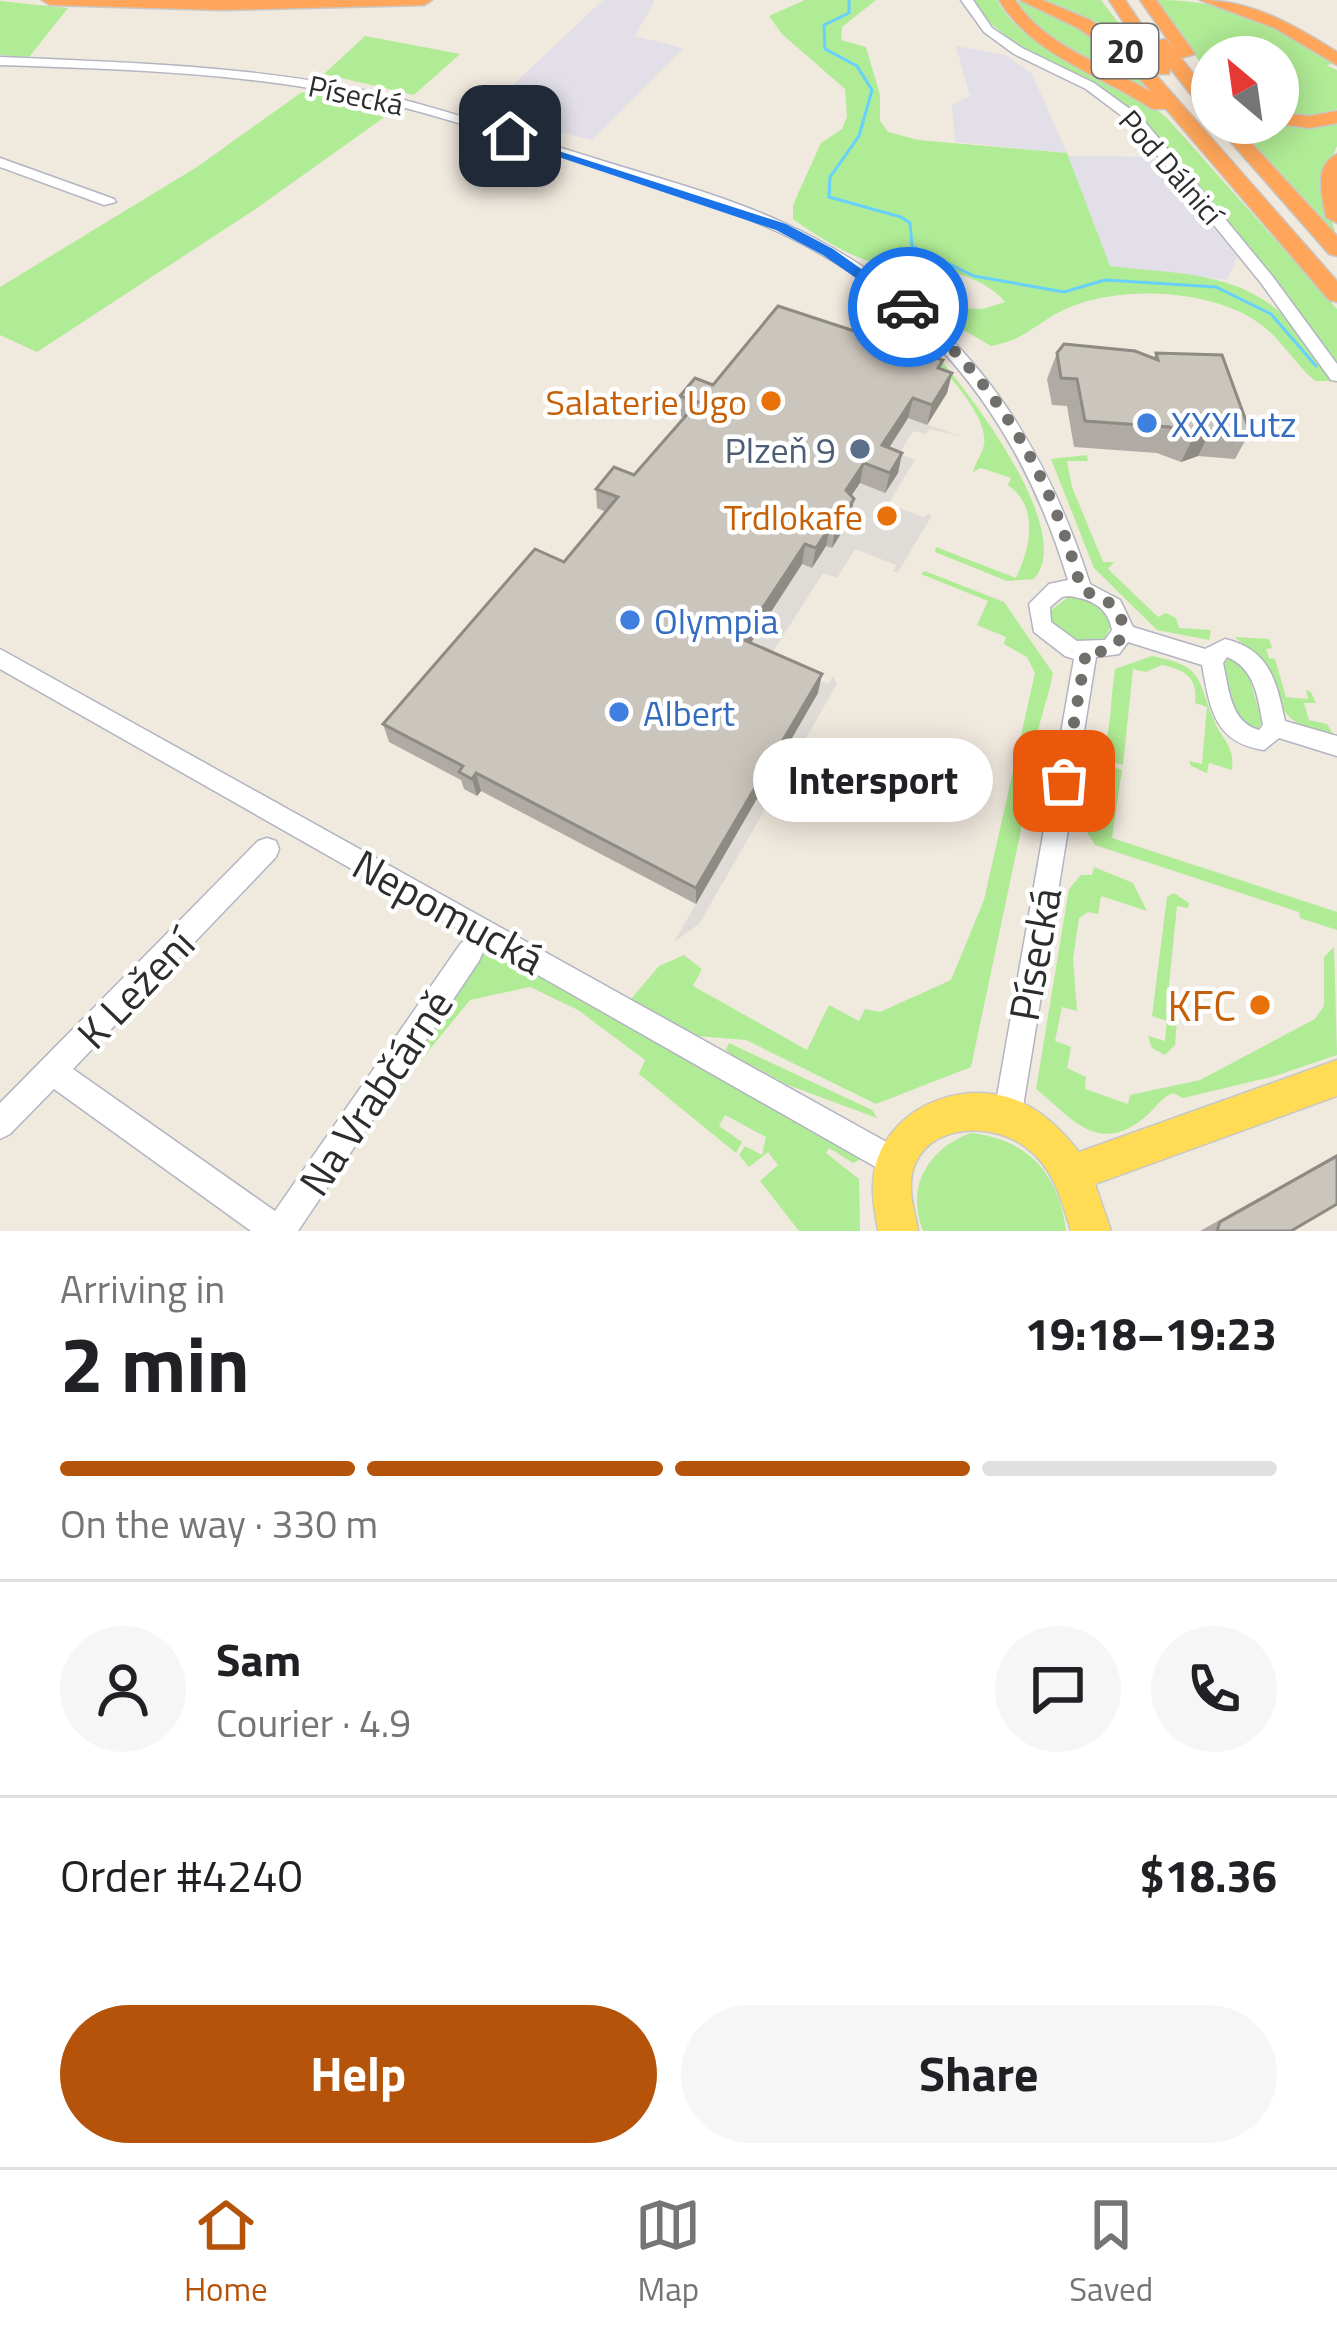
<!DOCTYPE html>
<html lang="en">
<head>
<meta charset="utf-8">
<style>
	body { margin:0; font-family:"Titillium Web",sans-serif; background:#f6f6f6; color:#202124; height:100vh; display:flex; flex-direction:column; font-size:45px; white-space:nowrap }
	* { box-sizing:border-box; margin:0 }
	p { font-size:39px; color:#757577 }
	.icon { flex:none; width:66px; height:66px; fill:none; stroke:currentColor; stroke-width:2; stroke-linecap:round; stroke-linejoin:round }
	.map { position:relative; height:1231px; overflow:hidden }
	.details { display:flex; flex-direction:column; background:#fff; flex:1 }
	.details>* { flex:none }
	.needle { width:78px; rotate:331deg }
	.buttons { position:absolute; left:1191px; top:36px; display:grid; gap:24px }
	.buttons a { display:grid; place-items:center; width:108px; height:108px; border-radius:50%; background:#fff; box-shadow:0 6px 30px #0003; font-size:60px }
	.pin { position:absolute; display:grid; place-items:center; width:102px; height:102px; color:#fff; margin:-51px; border-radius:24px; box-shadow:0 6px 18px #0006 }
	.courier { position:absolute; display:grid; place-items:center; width:120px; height:120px; margin:-60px; border:9px solid #1a73e8; border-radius:50%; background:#fff; color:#222; box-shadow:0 3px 15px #0007 }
	.bubble { position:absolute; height:84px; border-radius:42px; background:#fff; box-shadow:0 6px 30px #0003; font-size:39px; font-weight:700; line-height:84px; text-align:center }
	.headline em { font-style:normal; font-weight:700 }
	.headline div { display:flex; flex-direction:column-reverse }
	.headline { display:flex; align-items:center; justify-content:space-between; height:204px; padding:0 60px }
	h1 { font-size:78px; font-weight:700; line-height:90px }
	.bar { display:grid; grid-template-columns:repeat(4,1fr); gap:18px 12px; align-content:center; height:144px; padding:0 60px }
	.bar i { height:15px; border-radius:9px; background:#e0e0e0 }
	.bar .current { background:#b45309 }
	.bar p { grid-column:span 4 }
	.line { display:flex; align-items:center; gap:30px; padding:0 60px; border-top:3px solid #e0e0e0 }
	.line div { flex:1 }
	.round { display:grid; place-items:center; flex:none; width:126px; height:126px; border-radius:63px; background:#f6f6f6 }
	.cta { display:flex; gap:24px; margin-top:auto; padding:24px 60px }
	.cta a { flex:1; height:138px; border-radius:72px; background:#b45309; color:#fff; font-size:48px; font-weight:700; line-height:138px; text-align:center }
	.cta a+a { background:#f6f6f6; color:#202124 }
	.menu { display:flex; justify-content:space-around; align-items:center; height:168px; border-top:3px solid #e0e0e0; background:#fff; font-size:33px; color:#757577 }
	.menu a { display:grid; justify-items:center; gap:6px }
	.menu .current { color:#b45309 }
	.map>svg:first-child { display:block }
	.industrial { fill:#e2dfe8 }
	.green { fill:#b0eb95 }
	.plaza { fill:#dfdbd6 }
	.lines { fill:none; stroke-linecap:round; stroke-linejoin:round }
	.stream { stroke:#67d0fc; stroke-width:3 }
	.minor-casing { stroke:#b2b4c2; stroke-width:3 }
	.major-casing { stroke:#c8c8c8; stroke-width:3 }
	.highway-casing { stroke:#c8c8c8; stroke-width:3 }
	.minor { fill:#fff; fill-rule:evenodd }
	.major { fill:#ffdc54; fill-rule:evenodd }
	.highway { fill:#ffa65a; fill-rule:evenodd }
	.wall { fill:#afaaa3 }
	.shaded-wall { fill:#8e8b84 }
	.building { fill:#cbc6bd; stroke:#8e8b84; stroke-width:3 }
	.route { fill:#1a73e8 }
	.done { stroke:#716f6b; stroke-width:12; stroke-dasharray:0 21.6 }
	.food-dot { fill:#e8710a; stroke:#fff; stroke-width:4.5 }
	.shop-dot { fill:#3f7fe0; stroke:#fff; stroke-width:4.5 }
	.service-dot { fill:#5c6f8a; stroke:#fff; stroke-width:4.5 }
	.labels { text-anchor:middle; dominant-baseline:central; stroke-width:9; stroke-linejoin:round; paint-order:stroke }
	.far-street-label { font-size:30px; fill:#2d2d2d; stroke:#fff }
	.shield { fill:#fff; stroke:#6c6c6c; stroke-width:3 }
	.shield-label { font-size:33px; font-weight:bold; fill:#2d2d2d }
	.food-label { font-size:36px; fill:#c56008; stroke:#fff; text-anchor:end }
	.shop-label { font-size:36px; fill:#366cbe; stroke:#fff; text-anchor:start }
	.service-label { font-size:36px; fill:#4e5e75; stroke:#fff; text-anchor:end }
	.near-street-label { font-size:42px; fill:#2d2d2d; stroke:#fff }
	.near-food-label { font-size:42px; fill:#c56008; stroke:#fff; text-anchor:end }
</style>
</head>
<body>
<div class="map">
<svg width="1337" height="1231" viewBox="0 0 1337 1231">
	<rect width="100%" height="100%" fill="#f0e9de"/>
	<path class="industrial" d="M603 0H655L635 36 683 48 592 140 511 120 518 113 498 99Z
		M956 46 1006 55 1032 74 1067 153 955 142 952 105 970 96Z
		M1068 156 1154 157 1237 257 1227 280 1110 266Z"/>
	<path class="green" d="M805 0H876L842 27 841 40 866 47 880 95V121L888 132 918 140 1067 153 1110 266C1184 275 1250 270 1301 334 1313 349 1325 363 1331 381H1315C1295 364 1283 342 1263 326 1217 290 1126 285 1073 306 1039 319 1029 339 991 346L960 328 952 308 983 309 1005 302C992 284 955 270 931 268 919 267 906 270 894 268 857 262 823 240 793 219V205L821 143 842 129 847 117 845 89 782 34 769 16Z
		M971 0H997C1029 59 1116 75 1166 117L1337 309V366C1292 303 1245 244 1195 184 1173 159 1154 131 1128 108 1079 63 1010 58 971 0Z
		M1015 0C1073 11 1121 53 1157 97 1114 69 1036 50 1015 0Z
		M1041 0H1101L1175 97 1146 66Z
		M1156 0C1218 0 1288 19 1334 64L1326 65 1337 70V109L1312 117 1278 114V57H1212V79Z
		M0 2V1L68 8 29 57 0 55Z
		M365 36 460 54 414 95 324 74Z
		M302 92 393 111 257 208 37 352 0 335V287L197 167Z
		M1337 121V146L1321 182 1337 239 1232 123Z
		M921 338C957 375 1079 529 1034 579L1007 581 935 552 936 547 1016 578C1030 548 1040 508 1008 485L1011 478 981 468 973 472C975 463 982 454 984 445 990 413 935 362 916 339Z
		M1087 455 1088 461H1067L1072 487 1103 562H1114L1108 569 1158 617 1166 613 1176 618 1179 628 1211 630 1209 640 1157 630 1094 568 1051 459Z
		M925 571 1004 602 1053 673C1046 709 1030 743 1032 778L971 1067 876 1104 746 1040 697 1036 631 999 659 966 684 955 702 969 693 986 807 1050 829 1005 859 1021 865 1009 880 1012 951 980 984 900 1035 673 1027 657 1004 644 1006 637 977 625 988 601 921 574Z
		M1068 597C1088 597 1106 605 1111 625L1105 638 1078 643 1053 626 1050 611Z
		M1235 637 1269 639 1272 648 1266 649 1269 658 1275 659 1286 697 1308 699 1306 690 1311 692 1316 703H1304L1309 720 1327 724 1337 740C1266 716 1291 708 1256 656 1250 649 1241 644 1235 637Z
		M1152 656C1202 666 1197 676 1213 718 1221 740 1235 744 1232 770L1209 763 1207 773 1191 766 1189 761 1202 764 1207 707 1195 703C1198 678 1186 670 1162 665L1146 672 1133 669 1123 765 1101 758C1112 730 1110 701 1115 669Z
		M1230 657 1246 666 1262 722 1257 730 1239 722 1223 663Z
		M1100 763 1122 770 1112 838 1337 912V930L1300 918 1299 912 1095 845 1088 834Z
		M1094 867 1133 883 1147 911 1101 896 1098 914 1088 912 1079 918 1073 959 1077 1011 1062 1007 1055 1041 1071 1047 1067 1068 1086 1077 1085 1089 1128 1104 1130 1095 1200 1080 1315 1019 1324 1006V957L1334 947 1337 1055 1275 1076 1183 1098 1173 1093C1160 1098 1155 1109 1144 1118 1097 1156 1071 1117 1036 1089L1069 889 1081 875H1092Z
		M1174 893 1189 903 1188 908 1177 906 1166 1014 1177 1019 1175 1045 1165 1055 1152 1048 1148 1036 1165 1041 1167 1021 1152 1016 1167 897Z
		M488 942 862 1158 853 1163 829 1148 826 1153 859 1179 860 1231H799L760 1181 778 1165 768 1152 749 1167 739 1155 745 1146 762 1155 766 1137 725 1115 719 1126 742 1142 736 1153 639 1074 645 1060 578 1010 530 987 470 1000 399 1087 393 1082Z
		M729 1043 872 1110 877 1118 788 1085 733 1056 726 1050Z
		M971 1133C1028 1139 1060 1175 1066 1231H923C905 1186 929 1148 971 1133Z"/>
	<path class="plaza" d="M908 418 963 437 930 429 926 434 913 431 899 454 915 460 888 504 923 517 930 513 931 517 898 572H893L896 565 855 549 837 578 823 573 769 658 828 684 833 676 837 684 699 924 674 942 818 693 741 658 802 564 813 568 860 483 886 492 878 465Z"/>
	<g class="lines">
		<path class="stream" d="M849 0V13L824 25 825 49 857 66 872 90 859 136 830 177 829 197 901 217 910 223 912 246 974 276 1064 292 1105 280 1216 287 1271 314 1316 366"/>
		<defs>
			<path id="minor" d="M961 0H973L992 28 1022 48 1094 83 1141 117 1273 277 1337 364V381L1331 380 1261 283 1131 123 1086 89 1014 54 984 32Z
				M0 57C115 62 230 65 343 86 426 102 506 131 587 156 653 177 721 194 784 223 947 299 1036 416 1090 584L1120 600 1133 627 1205 649 1225 639C1270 650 1276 680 1285 721L1337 736V756L1279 738 1264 750C1214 743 1210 708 1202 665L1128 642 1119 654 1096 657 1022 1113 1018 1123 1008 1127 998 1123 994 1113 1074 659 1065 656 1034 632 1029 604 1049 584 1068 580C1019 419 925 296 767 227 706 200 642 182 578 162 501 137 424 109 343 94 230 72 115 69 0 65ZM1069 596C1091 599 1108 607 1112 630L1105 640 1077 641 1051 622 1050 607 1062 597ZM1227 657C1255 668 1258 698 1263 725L1259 730C1230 722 1229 689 1223 663Z
				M0 158 114 199 116 202 104 205 0 167Z
				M0 649 908 1154 913 1164 908 1174 898 1179 888 1174 0 669Z
				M267 838 276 841 279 849 276 857 73 1069 275 1211 461 943 470 939 479 943 483 952 479 961 298 1231H251L54 1089 10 1134 0 1139V1103L258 841Z"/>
			<path id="major" d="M1337 1060V1096L1095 1184 1111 1231H1071C1062 1201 1054 1169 1028 1149 991 1118 913 1124 911 1184 910 1199 916 1216 918 1231H878C876 1216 872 1200 873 1185 875 1118 947 1080 1007 1097 1038 1106 1060 1128 1079 1152Z"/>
			<path id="highway" d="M42 0H432L424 5 221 10 50 5Z
				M999 0H1015C1045 47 1105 64 1151 92L1123 59 1078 28 1020 0H1042L1090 20 1135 51 1337 281V302L1329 300 1166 109H1152C1100 74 1033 56 999 0Z
				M1109 0H1125L1153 41 1166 39 1175 50 1140 0H1156L1195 54 1181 58 1212 97V115L1205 113 1170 68 1169 74H1157Z
				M1200 0C1252 0 1294 25 1337 52V65L1275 28Z
				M1337 111V123L1310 128 1271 123H1278V113L1310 116Z
				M1214 123H1233L1337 236V256L1329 254Z
				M1337 154V223L1326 217C1322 195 1313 166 1337 154Z"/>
		</defs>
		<use href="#minor" class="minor-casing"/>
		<use href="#major" class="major-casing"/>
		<use href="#highway" class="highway-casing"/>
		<use href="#minor" class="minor"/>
		<use href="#major" class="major"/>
		<use href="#highway" class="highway"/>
	</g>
	<path class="wall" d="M1057 353 1154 358 1156 353 1250 432 1235 459 1198 456 1181 462 1157 453 1074 447 1067 406 1052 405 1047 379Z
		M941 369 952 373 947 393 927 425 908 418 889 448 902 453 898 473 885 493 860 483 851 496 854 499 850 519 832 548 826 546 812 568 802 564 751 643 818 693 696 904 481 791 477 796 464 789 461 780 389 742 383 724 564 562 606 512 597 508 596 489 634 475 685 418 680 416V396L713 385Z
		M1337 1154V1204L1291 1231H1200Z"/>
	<path class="shaded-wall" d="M952 373 947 393 927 425 932 405Z
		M913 398 908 418 878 465 882 445Z
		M1211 430 1198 456 1181 462 1194 436Z
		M902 453 898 473 885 493 890 473Z
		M864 463 860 483 842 510 846 490Z
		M854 499 850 519 832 548 835 529Z
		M830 527 826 546 812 568 816 548Z
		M805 544 802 564 741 658 742 639Z
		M822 674 818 693 696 904V888Z
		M476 773 481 791 477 796 472 779Z"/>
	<path class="building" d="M778 306 943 360 938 368 952 373 932 405 913 398 882 445 902 453 890 473 864 463 846 490 854 499 835 529 830 527 816 548 805 544 742 639 822 674 696 888 476 773 472 779 459 772 463 766 383 724 535 549 564 562 618 497 596 489 614 467 634 475 698 402 680 396 695 378 713 385Z
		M1064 344 1135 351 1158 360 1156 353 1222 355 1250 432 1211 430 1194 436 1170 427 1085 421 1077 379 1061 378 1057 353Z
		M1337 1156V1204L1291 1231H1217L1220 1222Z"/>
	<path class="route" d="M506 134 786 224 833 249 915 307 902 310 823 255 776 230 506 139Z"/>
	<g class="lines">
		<path class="done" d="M908 307C997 382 1052 476 1081 589L1110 603 1123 622 1119 641 1100 652H1086L1064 781"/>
	</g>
	<g class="food-dot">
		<circle cx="771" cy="401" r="12"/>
		<circle cx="887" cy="516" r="12"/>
		<circle cx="1260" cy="1005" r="12"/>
	</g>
	<g class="shop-dot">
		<circle cx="1147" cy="423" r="12"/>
		<circle cx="630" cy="620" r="12"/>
		<circle cx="619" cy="712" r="12"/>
	</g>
	<circle class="service-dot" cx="860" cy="449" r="12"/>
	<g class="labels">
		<g class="far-street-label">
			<text transform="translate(356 95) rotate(12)">Písecká</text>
			<text transform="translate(1171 167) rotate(49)">Pod Dálnicí</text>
		</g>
		<rect class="shield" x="1092" y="24" width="66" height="54" rx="9"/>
		<g class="shield-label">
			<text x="1125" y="51">20</text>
		</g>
		<g class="food-label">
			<text x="747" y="401">Salaterie Ugo</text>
			<text x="863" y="516">Trdlokafe</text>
		</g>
		<g class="shop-label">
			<text x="1171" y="423">XXXLutz</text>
			<text x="654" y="620">Olympia</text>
			<text x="643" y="712">Albert</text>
		</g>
		<g class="service-label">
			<text x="836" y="449">Plzeň 9</text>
		</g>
		<g class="near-street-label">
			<text transform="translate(449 911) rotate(29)">Nepomucká</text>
			<text transform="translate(1034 954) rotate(-80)">Písecká</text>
			<text transform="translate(135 988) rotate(-46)">K Ležení</text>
			<text transform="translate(375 1092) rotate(-56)">Na Vrabčárně</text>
		</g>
		<g class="near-food-label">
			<text x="1236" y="1005">KFC</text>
		</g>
	</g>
</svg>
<div class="buttons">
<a><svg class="needle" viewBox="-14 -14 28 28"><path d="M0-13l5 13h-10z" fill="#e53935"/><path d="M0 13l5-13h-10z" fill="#757577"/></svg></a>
</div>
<div class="pin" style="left:1064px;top:781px;background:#ea580c"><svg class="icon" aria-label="bag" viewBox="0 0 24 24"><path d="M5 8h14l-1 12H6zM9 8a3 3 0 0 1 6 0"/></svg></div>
<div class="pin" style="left:510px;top:136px;background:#1f2937"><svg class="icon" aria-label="home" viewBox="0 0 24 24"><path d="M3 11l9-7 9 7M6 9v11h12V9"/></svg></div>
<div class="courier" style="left:908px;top:307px"><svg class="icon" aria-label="car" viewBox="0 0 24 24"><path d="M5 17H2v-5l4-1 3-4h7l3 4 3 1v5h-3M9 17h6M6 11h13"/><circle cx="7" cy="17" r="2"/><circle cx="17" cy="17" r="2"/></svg></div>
<div class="bubble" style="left:753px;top:738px;width:240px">Intersport</div>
</div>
<section class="details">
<div class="headline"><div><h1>2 min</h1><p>Arriving in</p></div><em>19:18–19:23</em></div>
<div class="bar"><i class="current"></i><i class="current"></i><i class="current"></i><i></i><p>On the way · 330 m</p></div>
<div class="line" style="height:216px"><a class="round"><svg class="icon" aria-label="person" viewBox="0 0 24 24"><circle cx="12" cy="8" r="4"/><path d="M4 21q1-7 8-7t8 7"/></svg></a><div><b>Sam</b><p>Courier · 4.9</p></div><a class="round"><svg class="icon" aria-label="chat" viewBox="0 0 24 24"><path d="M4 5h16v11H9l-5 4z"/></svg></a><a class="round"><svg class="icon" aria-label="phone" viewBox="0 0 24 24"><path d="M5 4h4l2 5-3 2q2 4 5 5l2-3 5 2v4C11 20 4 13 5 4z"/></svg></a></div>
<div class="line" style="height:156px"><div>Order #4240</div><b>$18.36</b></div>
<div class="cta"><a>Help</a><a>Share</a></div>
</section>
<nav class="menu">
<a class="current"><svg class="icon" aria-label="home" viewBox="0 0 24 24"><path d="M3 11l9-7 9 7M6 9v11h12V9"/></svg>Home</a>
<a><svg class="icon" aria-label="map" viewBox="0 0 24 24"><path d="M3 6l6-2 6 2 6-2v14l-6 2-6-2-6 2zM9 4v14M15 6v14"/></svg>Map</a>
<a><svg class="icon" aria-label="saved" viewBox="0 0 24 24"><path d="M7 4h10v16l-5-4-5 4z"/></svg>Saved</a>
</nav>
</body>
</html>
